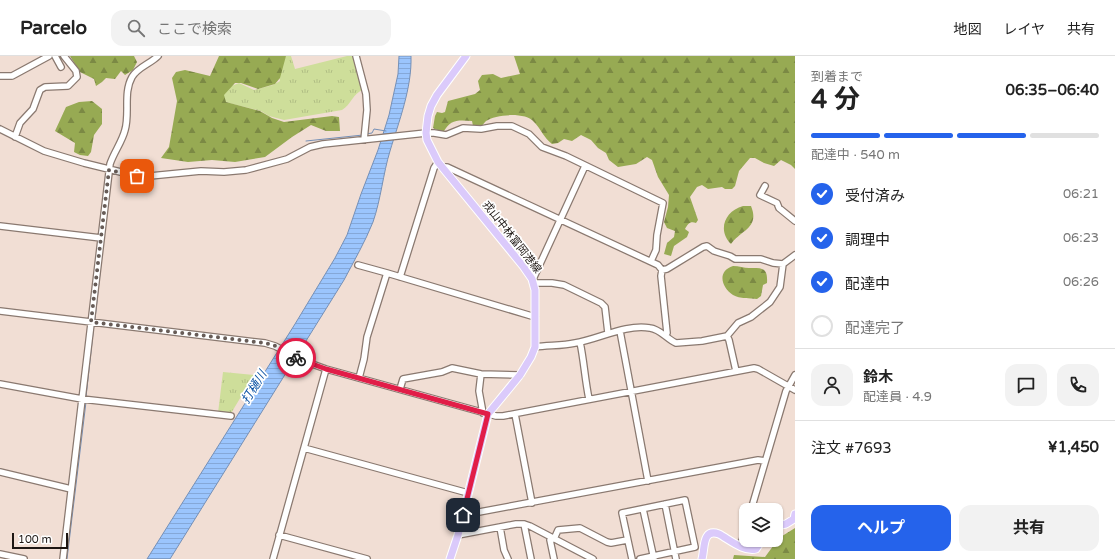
<!DOCTYPE html>
<html lang="ja">
<head>
<meta charset="utf-8">
<style>
	body { margin:0; font-family:"Varela Round","Noto Sans JP",sans-serif; background:#f2f2f2; color:#222; height:100vh; display:flex; flex-direction:column; font-size:15px; white-space:nowrap }
	* { box-sizing:border-box; margin:0 }
	p { font-size:13px; color:#767676 }
	.icon { flex:none; width:22px; height:22px; fill:none; stroke:currentColor; stroke-width:2; stroke-linecap:round; stroke-linejoin:round }
	.map { position:relative; flex:1; overflow:hidden }
	.sheet { display:flex; flex-direction:column; background:#fff; width:320px }
	.sheet>* { flex:none }
	.tools { position:absolute; left:739px; top:447px; display:grid; gap:8px }
	.tools a { display:grid; place-items:center; width:44px; height:44px; border-radius:8px; background:#fff; box-shadow:0 1px 3px #0004; font-size:20px }
	.scale { position:absolute; left:12px; bottom:10px; width:56px; box-sizing:border-box; padding-left:4px; border:2px solid #1d1613; border-top:0; font-size:11px; line-height:14px; white-space:nowrap; color:#1d1613; -webkit-text-stroke:3px #fff; paint-order:stroke }
	.pin { position:absolute; display:grid; place-items:center; width:34px; height:34px; color:#fff; margin:-17px; border-radius:8px; box-shadow:0 2px 6px #0006 }
	.courier { position:absolute; display:grid; place-items:center; width:40px; height:40px; margin:-20px; border:3px solid #e11d48; border-radius:50%; background:#fff; color:#222; box-shadow:0 1px 5px #0007 }
	.summary em { font-style:normal; font-weight:700 }
	.summary div { display:flex; flex-direction:column-reverse }
	.summary { display:flex; align-items:center; justify-content:space-between; height:68px; padding:0 16px }
	h1 { font-size:26px; font-weight:700; line-height:30px }
	.bar { display:grid; grid-template-columns:repeat(4,1fr); gap:6px 4px; align-content:center; height:48px; padding:0 16px }
	.bar i { height:5px; border-radius:3px; background:#e0e0e0 }
	.bar .active { background:#2563eb }
	.bar p { grid-column:span 4 }
	.line { display:flex; align-items:center; gap:10px; padding:0 16px; border-top:1px solid #e0e0e0 }
	.line div { flex:1 }
	.round { display:grid; place-items:center; flex:none; width:42px; height:42px; border-radius:12px; background:#f2f2f2 }
	ol { padding:0 16px; list-style:none }
	li { display:flex; align-items:center; gap:12px; height:44px }
	li p { margin-inline-start:auto }
	li .icon { padding:4px; border-radius:50%; background:#2563eb; color:#fff; stroke-width:4 }
	li:last-child { color:#767676 }
	li i { width:22px; height:22px; border:2px solid #e0e0e0; border-radius:50% }
	.button { display:flex; gap:8px; margin-top:auto; padding:8px 16px }
	.button a { flex:1; height:46px; border-radius:12px; background:#2563eb; color:#fff; font-size:16px; font-weight:700; line-height:46px; text-align:center }
	.button a+a { background:#f2f2f2; color:#222 }
	header { display:flex; align-items:center; gap:24px; box-sizing:border-box; height:56px; padding:0 20px; background:#fff; border-bottom:1px solid #e0e0e0 }
	header strong { font-size:19px }
	nav { display:flex; gap:22px; margin-inline-start:auto; font-size:14px }
	.search { width:280px; height:36px; background:#f2f2f2; display:flex; align-items:center; gap:10px; box-sizing:border-box; padding:0 14px; border-radius:12px; color:#767676; font-size:15px }
	main { display:flex; flex:1; min-height:0 }
	.map>svg:first-child { display:block }
	.grass { fill:url(#grass-tufts) }
	.forest { fill:url(#forest-firs) }
	.water { fill:url(#water-rules); stroke:#7590b7 }
	.lines { fill:none; stroke-linecap:round; stroke-linejoin:round }
	.stream { stroke:#7590b7; stroke-width:1 }
	.minor-casing { stroke:#8a7970; stroke-width:8 }
	.major-casing { stroke:#fff; stroke-width:9 }
	.minor { stroke:#fff; stroke-width:5.5 }
	.major { stroke:#dbcafb; stroke-width:7 }
	.done { stroke:#675c57; stroke-width:4; stroke-dasharray:0 7.2 }
	.route { stroke:#e11d48; stroke-width:5 }
	.labels { text-anchor:middle; dominant-baseline:central; stroke-width:3.5; stroke-linejoin:round; paint-order:stroke }
	.street-label { font-size:11px; fill:#1d1613; stroke:#fff }
	.water-label { font-size:12px; font-style:italic; fill:#1156a6; stroke:#fff }
</style>
</head>
<body>
<header>
<strong>Parcelo</strong>
<div class="search"><svg class="icon" aria-label="search" viewBox="0 0 24 24"><circle cx="10" cy="10" r="6"/><path d="M15 15l6 6"/></svg>ここで検索</div>
<nav><a>地図</a><a>レイヤ</a><a>共有</a></nav>
</header>
<main>
<div class="map">
<svg width="795" height="503" viewBox="0 0 795 503">
	<defs>
		<pattern id="grass-tufts" width="24" height="20" patternUnits="userSpaceOnUse"><rect width="24" height="20" fill="#cede9a"/><path d="M3 7l-1-3M5 7V3M7 7l1-3M15 17l-1-3M17 17v-4M19 17l1-3" fill="none" stroke="#b0be84"/></pattern>
		<pattern id="forest-firs" width="22" height="20" patternUnits="userSpaceOnUse"><rect width="22" height="20" fill="#97aa53"/><path d="M5 1l3.5 6h-7zM16 11l3.5 6h-7z" fill="#7b8944"/></pattern>
		<pattern id="water-rules" width="6" height="5" patternUnits="userSpaceOnUse"><rect width="6" height="5" fill="#9bc5fd"/><path d="M0 2.5h6" fill="none" stroke="#85a8d8"/></pattern>
	</defs>
	<rect width="100%" height="100%" fill="#f1ded4"/>
	<path class="grass" d="M286 0H291L295 13 347 0H354L363 34C353 37 351 49 342 54L284 64 269 60 261 55 221 45 218 41 229 31 239 27 254 34 273 29 280 25 278 15Z
		M223 316 254 319 230 359 218 357Z"/>
	<path class="forest" d="M70 0H134L137 6 133 14 125 19 121 15 115 23 106 22 102 26 96 30 94 23 80 16Z
		M219 0H286L280 22 275 28 258 33 241 27H235L224 39 226 46 260 55 272 62 284 66 332 60 339 61 340 75H326L311 69 292 81 265 101 235 106 212 104 188 106 161 102 169 91 177 45 172 22 176 16 185 14 210 20Z
		M514 0H795V113L791 109 781 104 774 110 764 107 755 102H750L739 115 735 130 732 133H725L722 131 708 133 702 129 697 131 690 141 698 164 696 167C690 165 688 168 685 173L689 176 687 181 674 190 671 200 664 198 667 187 674 181 675 175 667 172 664 166 668 151 669 139 658 121 652 104 647 101 636 108 618 111 609 104 606 97 598 92 591 84 581 79 572 85 564 83 558 87 552 88C544 82 541 73 534 66 526 56 496 58 486 65 485 66 483 68 482 70H473L472 65C458 64 450 63 443 77L433 72 435 60 437 56 442 57 445 56 448 45 475 38 480 34 478 25 482 19 493 18 501 22 520 18Z
		M92 45 102 53V68L94 79 91 96 88 100 80 99 74 96 75 87 55 75 66 51 79 46Z
		M743 150H751C760 172 741 174 731 188 717 174 725 155 743 150Z
		M733 210C739 210 744 212 749 212 762 212 768 211 767 227L763 229 761 240 757 243C750 242 740 243 733 239 721 231 717 215 733 210Z
		M795 472V503H733L734 499 765 501 779 482Z"/>
	<path class="water" d="M399 0H411C412 32 399 65 390 95 383 118 381 143 373 166 365 186 354 205 344 224L170 503H147L295 268 335 202 347 179 361 138 378 94 389 59 398 18Z"/>
	<g class="lines">
		<path class="stream" d="M366 78 372 77 374 73 386 75
			M306 85 363 79
			M95 263 106 161
			M86 341 94 268
			M67 503 86 346"/>
		<defs>
			<path id="minor" d="M55 0 61 11
				M356 0 366 38 367 54 364 84
				M0 20H12L49 0
				M0 73 44 95 84 107 137 120H150L201 115 224 116 246 114 287 103 310 91 323 88 426 77H434L446 79 463 72 481 73 497 70H512L529 78 542 91 566 100 663 147 657 179 656 194 651 205
				M15 81 20 67 33 53 40 34 45 31 68 30 77 21 76 15 64 0
				M442 111H447L658 209 662 214 661 220 667 277 665 279
				M765 130 760 139 777 147 779 152 795 165
				M0 170 101 182
				M358 209 387 217
				M662 214 667 213 703 191 707 190 714 195 730 200 735 203H761L773 207 783 208
				M400 221 434 112 438 106
				M532 223 534 221 585 110
				M533 227H552L564 229 601 247 605 251 608 277
				M0 255 265 287 275 290 301 304 326 313 496 360H503L754 312 758 313 795 334
				M620 275 648 425
				M727 280 729 284 736 315
				M580 286C584 305 585 324 589 343
				M535 291C548 289 562 290 575 287 600 283 624 268 650 272 660 273 667 283 676 287L702 285 727 280 738 267 751 261 770 246 780 231 783 208 795 199
				M481 318 479 335 483 357
				M359 322 364 303 367 281 387 217 535 261
				M0 328 82 343 231 360
				M400 333 403 323 442 316 452 312 481 318 520 319
				M515 358 532 447
				M304 392 468 437
				M0 416 71 433
				M665 448 676 503
				M643 453 654 503
				M751 454 786 335 795 319
				M463 459 758 404 765 405
				M524 468 531 503
				M500 471 504 494 508 503
				M279 479 367 503
				M458 479 516 468H524L530 470 593 503
				M551 481 550 484 554 503
				M554 483 558 474 580 472 607 486 611 487 627 484
				M739 489 742 485 746 472
				M0 498 24 503
				M63 503 110 108C114 96 122 86 125 74 130 57 123 37 132 21 138 11 150 8 158 0
				M273 503 326 313
				M632 503 622 457 685 444 695 491 640 503"/>
			<path id="major" d="M776 470 786 468 794 463 795 458
				M450 503 458 479 488 358 520 319 531 301 535 291V234L532 223 523 210 438 106 427 84 426 77 428 60 431 50 437 39 466 0
				M702 503C705 492 702 472 719 478 730 484 744 496 756 493L762 484"/>
		</defs>
		<use href="#minor" class="minor-casing"/>
		<use href="#major" class="major-casing"/>
		<use href="#minor" class="minor"/>
		<use href="#major" class="major"/>
	</g>
	<g class="lines">
		<path class="done" d="M137 120 109 114 91 266 265 287 276 290 296 302"/>
		<path class="route" d="M296 302 326 313 488 358 463 459"/>
	</g>
	<g class="labels">
		<g class="street-label">
			<text transform="translate(512 181) rotate(52)">戎山中林富岡港線</text>
		</g>
		<g class="water-label">
			<text transform="translate(254 331) rotate(-58)">打樋川</text>
		</g>
	</g>
</svg>
<div class="tools">
<a><svg class="icon" aria-label="layers" viewBox="0 0 24 24"><path d="M12 4l9 5-9 5-9-5zM3 14l9 5 9-5"/></svg></a>
</div>
<div class="scale">100 m</div>
<div class="pin" style="left:137px;top:120px;background:#ea580c"><svg class="icon" aria-label="bag" viewBox="0 0 24 24"><path d="M5 8h14l-1 12H6zM9 8a3 3 0 0 1 6 0"/></svg></div>
<div class="pin" style="left:463px;top:459px;background:#1f2937"><svg class="icon" aria-label="home" viewBox="0 0 24 24"><path d="M3 11l9-7 9 7M6 9v11h12V9"/></svg></div>
<div class="courier" style="left:296px;top:302px"><svg class="icon" aria-label="bike" viewBox="0 0 24 24"><circle cx="6" cy="16" r="4"/><circle cx="18" cy="16" r="4"/><path d="M6 16l4-8h5l3 8M10 8l3 8H6M13 5h3"/></svg></div>
</div>
<section class="sheet">
<div class="summary"><div><h1>4 分</h1><p>到着まで</p></div><em>06:35–06:40</em></div>
<div class="bar"><i class="active"></i><i class="active"></i><i class="active"></i><i></i><p>配達中 · 540 m</p></div>
<ol>
<li><svg class="icon" aria-label="check" viewBox="0 0 24 24"><path d="M5 12l5 5 9-10"/></svg>受付済み<p>06:21</p></li>
<li><svg class="icon" aria-label="check" viewBox="0 0 24 24"><path d="M5 12l5 5 9-10"/></svg>調理中<p>06:23</p></li>
<li><svg class="icon" aria-label="check" viewBox="0 0 24 24"><path d="M5 12l5 5 9-10"/></svg>配達中<p>06:26</p></li>
<li><i></i>配達完了</li>
</ol>
<div class="line" style="height:72px"><a class="round"><svg class="icon" aria-label="person" viewBox="0 0 24 24"><circle cx="12" cy="8" r="4"/><path d="M4 21q1-7 8-7t8 7"/></svg></a><div><b>鈴木</b><p>配達員 · 4.9</p></div><a class="round"><svg class="icon" aria-label="chat" viewBox="0 0 24 24"><path d="M4 5h16v11H9l-5 4z"/></svg></a><a class="round"><svg class="icon" aria-label="phone" viewBox="0 0 24 24"><path d="M5 4h4l2 5-3 2q2 4 5 5l2-3 5 2v4C11 20 4 13 5 4z"/></svg></a></div>
<div class="line" style="height:52px"><div>注文 #7693</div><b>¥1,450</b></div>
<div class="button"><a>ヘルプ</a><a>共有</a></div>
</section>
</main>
</body>
</html>
